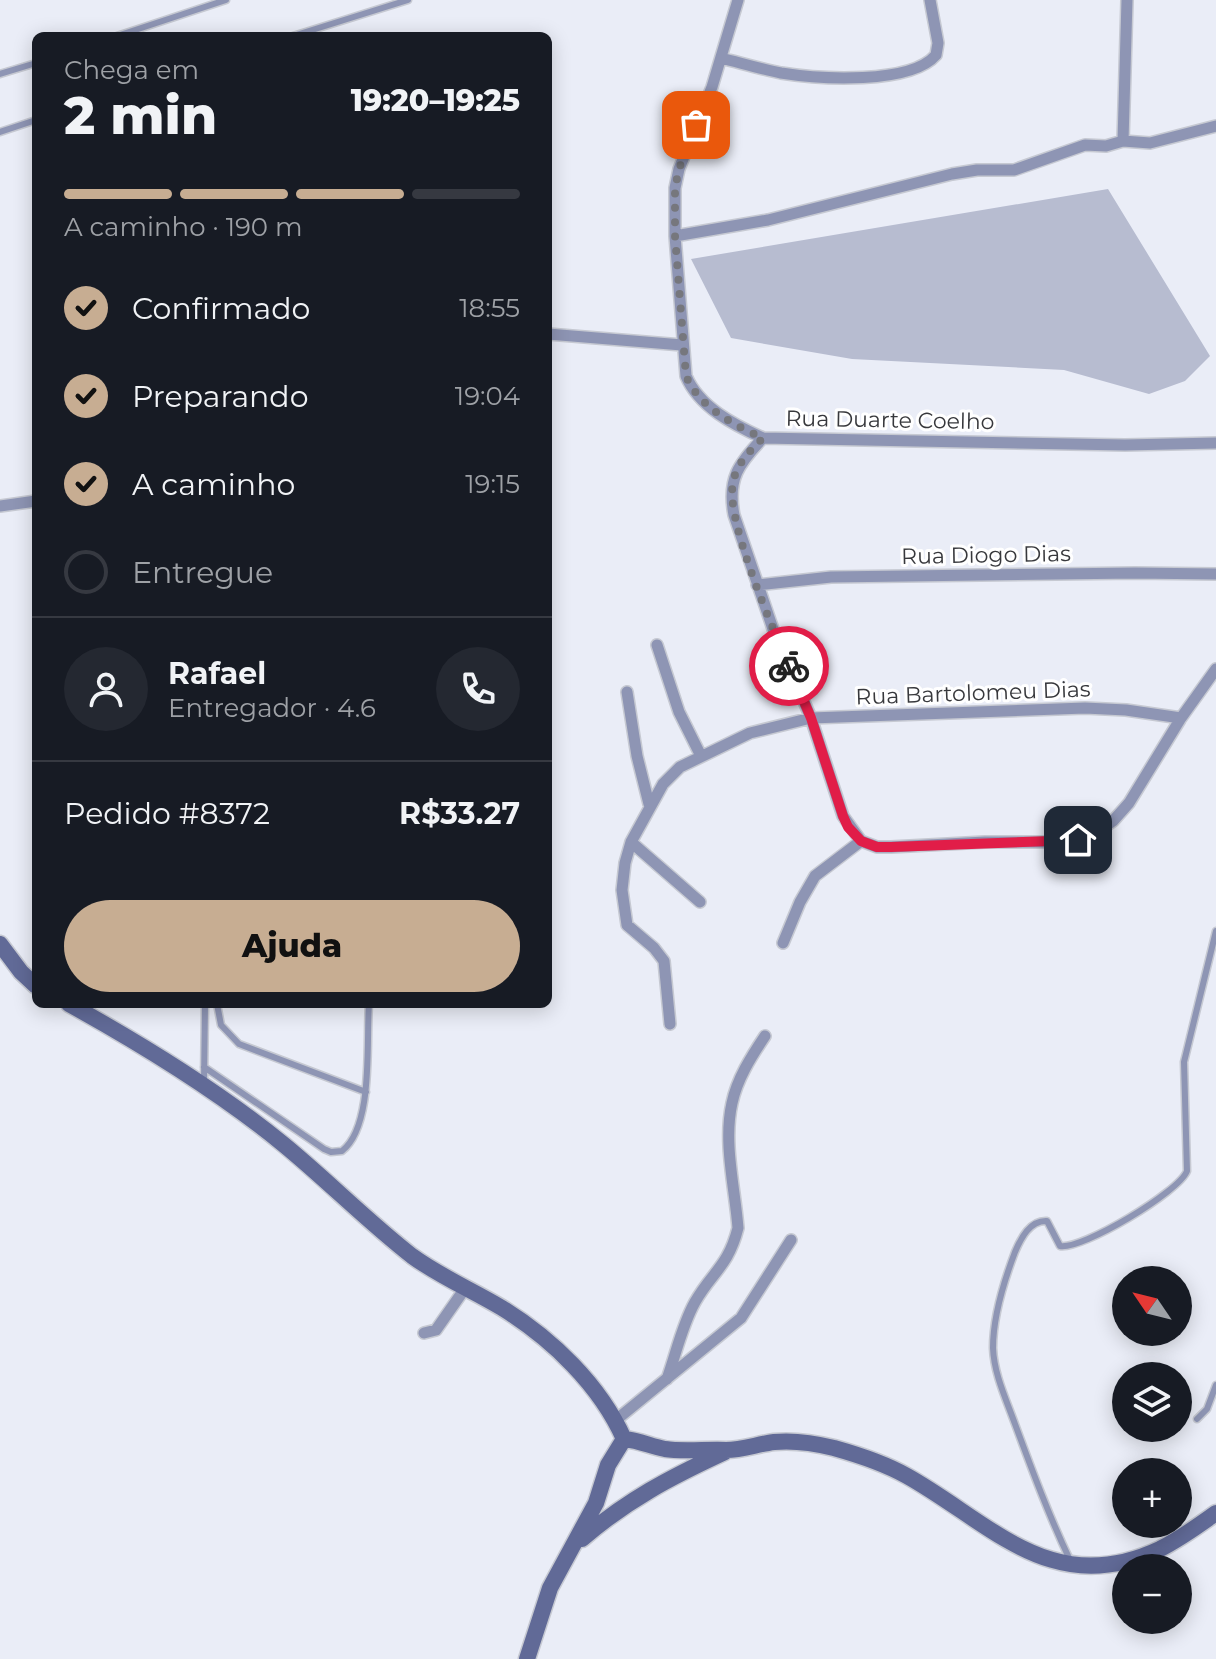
<!DOCTYPE html>
<html lang="pt">
<head>
<meta charset="utf-8">
<style>
	body { margin:0; font-family:Montserrat,sans-serif; background:#242831; color:#f1f3f6; height:100vh; display:flex; flex-direction:column; font-size:30px; white-space:nowrap }
	* { box-sizing:border-box; margin:0 }
	p { font-size:26px; color:#9ea1a6 }
	.icon { flex:none; width:44px; height:44px; fill:none; stroke:currentColor; stroke-width:2; stroke-linecap:round; stroke-linejoin:round }
	.map { position:relative; flex:1; overflow:hidden }
	.side { position:absolute; left:32px; top:32px; width:520px; height:976px; display:flex; flex-direction:column; background:#171b24; border-radius:12px; box-shadow:0 4px 20px #0003 }
	.side>* { flex:none }
	.needle { width:52px; rotate:305deg }
	.controls { position:absolute; left:1112px; top:1266px; display:grid; gap:16px }
	.controls a { display:grid; place-items:center; width:80px; height:80px; border-radius:50%; background:#171b24; box-shadow:0 4px 20px #0003; font-size:40px }
	.pin { position:absolute; display:grid; place-items:center; width:68px; height:68px; color:#fff; margin:-34px; border-radius:16px; box-shadow:0 4px 12px #0006 }
	.courier { position:absolute; display:grid; place-items:center; width:80px; height:80px; margin:-40px; border:6px solid #e11d48; border-radius:50%; background:#fff; color:#222; box-shadow:0 2px 10px #0007 }
	.overview em { font-style:normal; font-weight:800 }
	.overview div { display:flex; flex-direction:column-reverse }
	.overview { display:flex; align-items:center; justify-content:space-between; height:136px; padding:0 32px }
	h1 { font-size:52px; font-weight:800; line-height:60px }
	.bar { display:grid; grid-template-columns:repeat(4,1fr); gap:12px 8px; align-content:center; height:96px; padding:0 32px }
	.bar i { height:10px; border-radius:6px; background:#363941 }
	.bar .current { background:#c7ad92 }
	.bar p { grid-column:span 4 }
	.line { display:flex; align-items:center; gap:20px; padding:0 32px; border-top:2px solid #363941 }
	.line div { flex:1 }
	.round { display:grid; place-items:center; flex:none; width:84px; height:84px; border-radius:42px; background:#242831 }
	ol { padding:0 32px; list-style:none }
	li { display:flex; align-items:center; gap:24px; height:88px }
	li p { margin-inline-start:auto }
	li .icon { padding:8px; border-radius:50%; background:#c7ad92; color:#111; stroke-width:4 }
	li:last-child { color:#9ea1a6 }
	li i { width:44px; height:44px; border:4px solid #363941; border-radius:50% }
	.primary-button { display:flex; gap:16px; margin-top:auto; padding:16px 32px }
	.primary-button a { flex:1; height:92px; border-radius:48px; background:#c7ad92; color:#111; font-size:32px; font-weight:800; line-height:92px; text-align:center }
	.map>svg:first-child { display:block }
	.green { fill:#b7bcd0 }
	.lines { fill:none; stroke-linecap:round; stroke-linejoin:round }
	.lane-casing { stroke:#c6c9d2; stroke-width:9 }
	.street-casing { stroke:#c6c9d2; stroke-width:14 }
	.secondary-casing { stroke:#c6c9d2; stroke-width:19 }
	.lane { stroke:#8e95b4; stroke-width:6 }
	.street { stroke:#8e95b4; stroke-width:11 }
	.secondary { stroke:#616a97; stroke-width:16 }
	.done { stroke:#76777d; stroke-width:8; stroke-dasharray:0 14.4 }
	.route { stroke:#e11d48; stroke-width:10 }
	.labels { text-anchor:middle; dominant-baseline:central; stroke-width:6; stroke-linejoin:round; paint-order:stroke }
	.street-label { font-size:22px; fill:#37383c; stroke:#fff }
</style>
</head>
<body>
<div class="map">
<svg width="1216" height="1659" viewBox="0 0 1216 1659">
	<rect width="100%" height="100%" fill="#eaedf7"/>
	<path class="green" d="M1108 189 1210 356 1185 381 1149 394 1064 370 852 359 731 338 691 259Z"/>
	<g class="lines">
		<defs>
			<path id="lane" d="M117 36 226 0
				M293 36 408 0
				M0 74 36 63
				M0 132 36 120
				M217 1004 221 1025 239 1044 366 1092
				M204 1067 324 1149 331 1152 342 1151C374 1126 366 1042 369 1004
				M204 1083 205 1004
				M1197 1419 1207 1409 1216 1385
				M1070 1560C1049 1516 1032 1470 1015 1424 1006 1399 994 1374 993 1348 993 1316 1004 1281 1015 1252 1021 1238 1030 1220 1047 1221L1060 1246C1082 1250 1179 1192 1187 1171L1184 1062 1216 931"/>
			<path id="street" d="M738 0 712 87 679 169 675 188V236L686 376C699 407 734 425 763 438L1125 445 1216 443
				M721 58C741 63 761 69 781 73 819 79 910 85 936 55L938 43 930 0
				M1123 141 1127 0
				M675 236 768 220 952 174 977 170H1014L1085 145 1106 146 1123 141 1150 143 1216 126
				M548 334 682 345
				M763 438C739 463 727 479 734 515L773 629 811 718 843 816 861 841 877 847H891L985 842H1063L1078 840 1097 832 1113 821 1129 803 1181 718 1216 669
				M0 506 36 501
				M757 585 831 577 1135 573 1216 574
				M657 645 679 712 701 756
				M627 692 637 756 649 804
				M631 842 700 902
				M783 943 800 902 815 876 861 841
				M670 1024 664 961 654 948 627 925 622 890 625 863 631 842 663 784 680 767 750 733 811 718 1085 708 1126 710 1181 718
				M424 1333 436 1330 466 1287
				M667 1379C676 1354 682 1325 695 1302 712 1272 728 1267 738 1228 735 1188 723 1143 732 1103 737 1079 751 1057 765 1036
				M616 1420 741 1318 791 1240"/>
			<path id="secondary" d="M0 944 21 972 36 986
				M69 1004C143 1045 217 1090 283 1144 327 1180 367 1221 412 1256 439 1276 472 1290 502 1308 552 1339 600 1385 624 1439
				M624 1439C641 1441 650 1446 665 1449 682 1452 708 1449 726 1450 742 1450 758 1444 774 1442 794 1440 814 1443 834 1448 859 1455 884 1463 907 1476 991 1523 1052 1600 1160 1549 1180 1539 1198 1526 1216 1513
				M582 1539C627 1500 671 1477 725 1452
				M527 1659 550 1588 596 1503 608 1465 624 1439"/>
		</defs>
		<use href="#lane" class="lane-casing"/>
		<use href="#street" class="street-casing"/>
		<use href="#secondary" class="secondary-casing"/>
		<use href="#lane" class="lane"/>
		<use href="#street" class="street"/>
		<use href="#secondary" class="secondary"/>
	</g>
	<g class="lines">
		<path class="done" d="M696 125 679 169 675 188V236L686 376C699 407 734 425 763 438 750 451 736 464 733 483 725 519 773 629 789 666"/>
		<path class="route" d="M789 666 811 718 843 816 848 827 861 841 877 847H891L1078 840"/>
	</g>
	<g class="labels">
		<g class="street-label">
			<text transform="translate(890 420) rotate(1)">Rua Duarte Coelho</text>
			<text transform="translate(986 555) rotate(-1)">Rua Diogo Dias</text>
			<text transform="translate(973 693) rotate(-2)">Rua Bartolomeu Dias</text>
		</g>
	</g>
</svg>
<div class="controls">
<a><svg class="needle" viewBox="-14 -14 28 28"><path d="M0-13l5 13h-10z" fill="#e53935"/><path d="M0 13l5-13h-10z" fill="#9ea1a6"/></svg></a>
<a><svg class="icon" aria-label="layers" viewBox="0 0 24 24"><path d="M12 4l9 5-9 5-9-5zM3 14l9 5 9-5"/></svg></a>
<a>+</a>
<a>−</a>
</div>
<div class="pin" style="left:696px;top:125px;background:#ea580c"><svg class="icon" aria-label="bag" viewBox="0 0 24 24"><path d="M5 8h14l-1 12H6zM9 8a3 3 0 0 1 6 0"/></svg></div>
<div class="pin" style="left:1078px;top:840px;background:#1f2937"><svg class="icon" aria-label="home" viewBox="0 0 24 24"><path d="M3 11l9-7 9 7M6 9v11h12V9"/></svg></div>
<div class="courier" style="left:789px;top:666px"><svg class="icon" aria-label="bike" viewBox="0 0 24 24"><circle cx="6" cy="16" r="4"/><circle cx="18" cy="16" r="4"/><path d="M6 16l4-8h5l3 8M10 8l3 8H6M13 5h3"/></svg></div>
<section class="side">
<div class="overview"><div><h1>2 min</h1><p>Chega em</p></div><em>19:20–19:25</em></div>
<div class="bar"><i class="current"></i><i class="current"></i><i class="current"></i><i></i><p>A caminho · 190 m</p></div>
<ol>
<li><svg class="icon" aria-label="check" viewBox="0 0 24 24"><path d="M5 12l5 5 9-10"/></svg>Confirmado<p>18:55</p></li>
<li><svg class="icon" aria-label="check" viewBox="0 0 24 24"><path d="M5 12l5 5 9-10"/></svg>Preparando<p>19:04</p></li>
<li><svg class="icon" aria-label="check" viewBox="0 0 24 24"><path d="M5 12l5 5 9-10"/></svg>A caminho<p>19:15</p></li>
<li><i></i>Entregue</li>
</ol>
<div class="line" style="height:144px"><a class="round"><svg class="icon" aria-label="person" viewBox="0 0 24 24"><circle cx="12" cy="8" r="4"/><path d="M4 21q1-7 8-7t8 7"/></svg></a><div><b>Rafael</b><p>Entregador · 4.6</p></div><a class="round"><svg class="icon" aria-label="phone" viewBox="0 0 24 24"><path d="M5 4h4l2 5-3 2q2 4 5 5l2-3 5 2v4C11 20 4 13 5 4z"/></svg></a></div>
<div class="line" style="height:104px"><div>Pedido #8372</div><b>R$33.27</b></div>
<div class="primary-button"><a>Ajuda</a></div>
</section>
</div>
</body>
</html>
